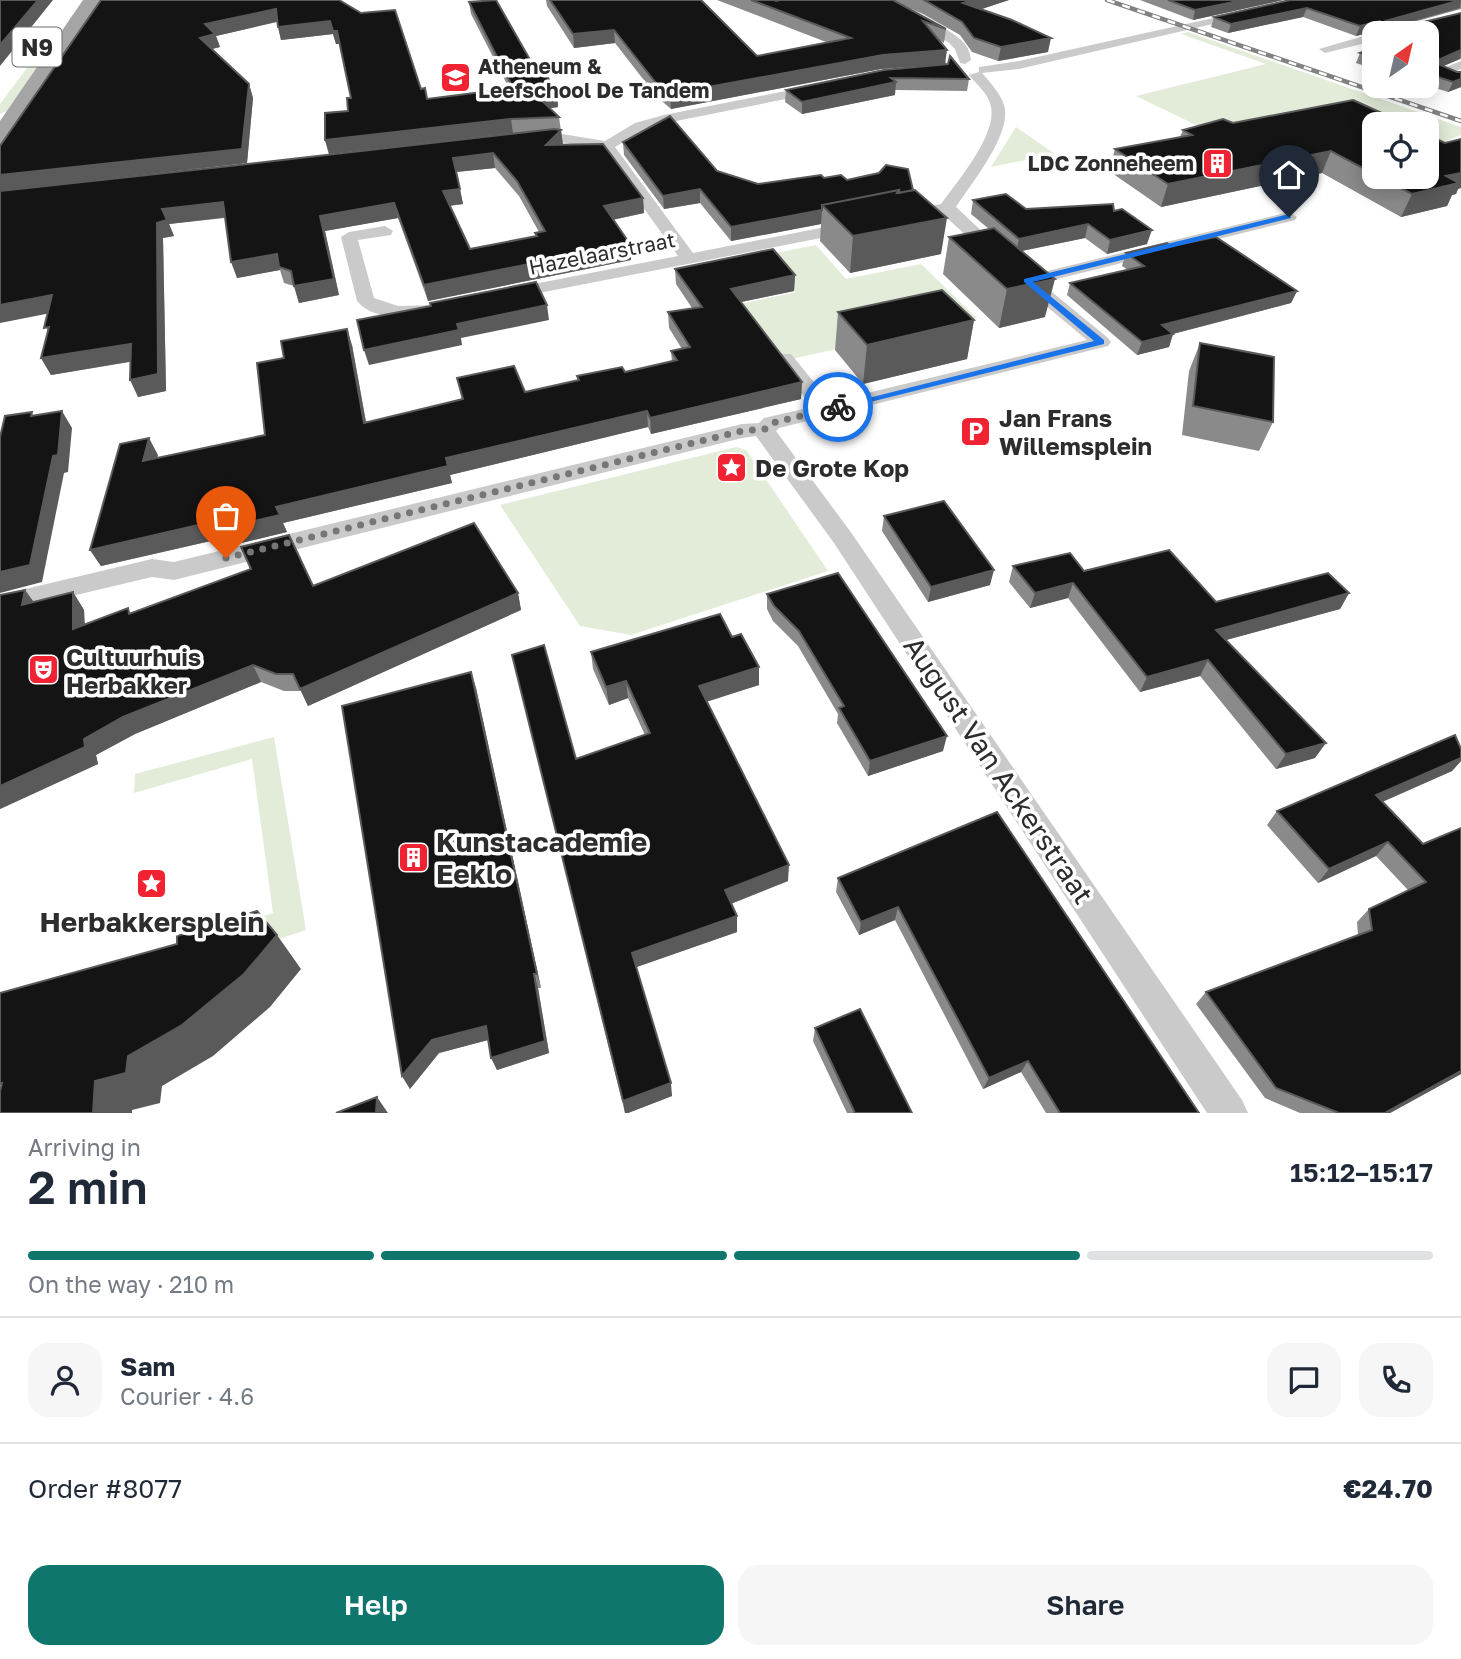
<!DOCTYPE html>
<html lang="en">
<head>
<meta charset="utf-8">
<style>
	body { margin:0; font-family:"Golos Text",sans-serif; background:#f6f6f7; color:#1f2937; height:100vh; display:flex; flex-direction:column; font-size:26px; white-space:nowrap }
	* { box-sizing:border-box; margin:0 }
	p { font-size:23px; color:#747a83 }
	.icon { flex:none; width:38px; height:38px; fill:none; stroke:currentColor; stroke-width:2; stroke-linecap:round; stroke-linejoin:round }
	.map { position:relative; height:1113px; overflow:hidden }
	.sheet { display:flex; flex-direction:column; background:#fff; flex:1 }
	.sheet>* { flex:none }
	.needle { width:46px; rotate:34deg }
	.fabs { position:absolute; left:1362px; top:21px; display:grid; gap:14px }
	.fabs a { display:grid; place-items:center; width:77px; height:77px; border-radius:14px; background:#fff; box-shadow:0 4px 18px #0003; font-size:35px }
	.pin { position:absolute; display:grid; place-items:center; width:60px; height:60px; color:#fff; margin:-72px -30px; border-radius:50% 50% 50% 0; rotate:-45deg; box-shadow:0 0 7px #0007 }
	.pin .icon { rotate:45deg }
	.courier { position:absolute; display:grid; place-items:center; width:70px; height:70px; margin:-35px; border:5px solid #1a73e8; border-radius:50%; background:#fff; color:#222; box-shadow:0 2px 9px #0007 }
	.summary em { font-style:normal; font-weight:600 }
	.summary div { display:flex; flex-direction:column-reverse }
	.summary { display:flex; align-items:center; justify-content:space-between; height:119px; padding:0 28px }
	h1 { font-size:46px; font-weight:600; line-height:52px }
	.bar { display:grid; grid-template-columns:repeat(4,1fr); gap:10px 7px; align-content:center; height:84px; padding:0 28px }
	.bar i { height:9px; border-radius:5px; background:#e0e1e3 }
	.bar .selected { background:#0f766e }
	.bar p { grid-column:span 4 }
	.line { display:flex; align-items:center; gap:18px; padding:0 28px; border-top:2px solid #e0e1e3 }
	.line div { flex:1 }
	.round { display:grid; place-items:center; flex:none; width:74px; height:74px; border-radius:21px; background:#f6f6f7 }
	.primary-button { display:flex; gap:14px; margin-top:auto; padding:14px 28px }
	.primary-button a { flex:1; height:80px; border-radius:21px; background:#0f766e; color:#fff; font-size:28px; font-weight:600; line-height:80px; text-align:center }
	.primary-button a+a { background:#f6f6f7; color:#1f2937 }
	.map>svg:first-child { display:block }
	.green { fill:#e3ecd9 }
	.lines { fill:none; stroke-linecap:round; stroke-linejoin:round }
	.minor { fill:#cacaca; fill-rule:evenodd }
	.primary { fill:#a5a5a5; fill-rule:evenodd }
	.rail-casing { stroke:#828282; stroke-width:4.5 }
	.rail { stroke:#fff; stroke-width:2.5; stroke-dasharray:8; stroke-linecap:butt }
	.wall { fill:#8a8a8a; fill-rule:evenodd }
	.shaded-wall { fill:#5a5a5a }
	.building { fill:#141414; stroke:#5a5a5a; stroke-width:2; fill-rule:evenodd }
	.route { fill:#1a73e8 }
	.done { stroke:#767676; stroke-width:7; stroke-dasharray:0 12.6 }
	.labels { text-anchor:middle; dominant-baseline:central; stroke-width:7; stroke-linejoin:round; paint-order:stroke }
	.far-poi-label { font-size:21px; font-weight:bold; fill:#2d2d2d; stroke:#fff; text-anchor:start }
	.far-street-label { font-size:21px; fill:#2d2d2d; stroke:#fff }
	.shield { fill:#fff; stroke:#6c6c6c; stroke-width:2 }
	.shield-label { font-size:23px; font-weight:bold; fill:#2d2d2d }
	.poi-label { font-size:24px; font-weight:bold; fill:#2d2d2d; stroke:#fff; text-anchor:start }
	.near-street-label { font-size:28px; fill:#2d2d2d; stroke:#fff }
	.near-poi-label { font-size:28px; font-weight:bold; fill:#2d2d2d; stroke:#fff; text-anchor:start }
</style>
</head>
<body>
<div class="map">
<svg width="1461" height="1113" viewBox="0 0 1461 1113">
	<rect width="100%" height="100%" fill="#fff"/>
	<path class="green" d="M1188 32 1461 127V135L1444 142 1426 135V124H1398L1358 109 1229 141 1136 96 1266 64 1181 34Z
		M46 54 7 111 0 114V104L36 56Z
		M1016 127 1055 154 991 167Z
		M816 245 846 279 921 264 977 318 778 362 736 305 796 292 766 255Z
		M736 447 746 450 828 571 631 635 580 626 500 505Z
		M274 737 306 930 13 1027 18 997 273 913 252 759 134 793 135 774Z"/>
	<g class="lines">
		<path class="minor" d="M874 0C894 0 952 28 965 44 969 49 970 54 971 60L965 64 960 63 955 49 948 42Z
			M1295 0H1316L1019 69 982 73C990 82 1000 93 1004 105 1013 133 971 184 956 207L1002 250 1005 254 1002 258H990L943 214 907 221 899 216 901 213 941 204C957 182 997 135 991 107 989 94 977 85 969 75L979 72V67L1019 61Z
			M1374 33V41L1325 53 1319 49Z
			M1461 61V69L1454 72 1461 74V80H1452L1434 72Z
			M816 85 821 86V92L671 122 645 129 615 147 693 253 851 222 859 227 857 231 508 299 499 294 508 289 678 256 602 150 556 141 530 143 523 139 525 136 556 133 605 141 635 123 664 115Z
			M1289 212 1297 217 1295 220 1041 283 1108 338 1111 342 1108 346 779 428 776 431 850 531 1242 1100 1248 1113H1207L834 543 756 436 742 438 174 580 152 577 0 613V595L152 559 174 562 742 424 759 423 764 418 812 407 774 358 777 354H791L830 402 1087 340 1021 285 1015 278 1018 274 1031 275Z
			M385 226 393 231 391 235 358 240 374 298 398 306 438 305 440 309 438 313C414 319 374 322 357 301L341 237 349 232Z"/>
		<path class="primary" d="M83 0H101L8 143 0 145V121Z"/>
		<defs>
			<path id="rail" d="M1107 0 1461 121"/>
		</defs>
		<use href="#rail" class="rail-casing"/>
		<use href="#rail" class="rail"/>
	</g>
	<path class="wall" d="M101 0H339L421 89 427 99 509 88 471 14 469 2 557 93 558 107 550 108 559 117 563 145 643 198 644 213 613 220 630 244 631 260 428 301 398 218 325 231 339 295 299 303 294 286 284 283 280 270 237 278 225 218 169 224 174 236 163 238 166 391 138 397 130 362 51 375 41 358 47 334 48 314ZM277 22 281 40 333 34 336 44H340L351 98 348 111 325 140 329 154 521 133 239 165 98 180 247 163 253 98 249 84 212 49 220 47 216 36ZM495 168 519 196 539 232 535 233 536 236 470 249 450 206 463 204 456 172Z
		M546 0H701L757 56 826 42 717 0H1009L981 9 1048 52 998 61 972 52 960 35 923 14 902 5 946 29 944 43 940 41 946 64 969 79 967 91 895 90V95L802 114 785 102 786 90 924 66 881 69 671 109 657 97 615 43 574 48 547 6Z
		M1140 0H1283L1193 20Z
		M1290 0H1461V9L1399 26H1407L1461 13V59H1460L1443 66 1457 72H1461V87L1448 92 1426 85V33H1376V31L1356 36 1303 17 1228 33 1211 27 1214 17Z
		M1374 46V69L1356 63 1360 53 1373 48Z
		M1233 123 1374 124V177H1426L1445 143 1461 139V188L1458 189 1456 194 1452 195 1447 206 1401 217 1322 173 1161 207 1109 171 1115 149 1180 137 1183 130Z
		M623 142 758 184 824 178 847 180 913 190 941 254 850 273 820 241 821 224 731 241 700 203 664 209 624 155Z
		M973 200 1026 209 1114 211 1147 244 1107 254 1085 238 1022 251 1045 317 999 328 943 274 949 237 989 229 971 214Z
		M1126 253 1297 291 1291 303 1173 334 1169 347 1137 355 1067 295 1070 283 1128 270 1122 266Z
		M675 269 795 275 794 291 741 302 802 382 801 399 651 434 648 427 450 475 452 483 283 523 287 532 241 543 237 535 101 566 90 550 158 455 157 458 265 435 284 358 352 345 366 422 462 400 457 378 525 392 577 380V376L625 372 672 362 671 351 682 349 669 328 668 312 692 308 676 284Z
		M838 312 974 320 967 359 863 384 835 350Z
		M1200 343 1273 422 1259 451 1182 435 1189 371Z
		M884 516 990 585 928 602 882 531Z
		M1013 566 1084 571 1216 602 1349 593 1340 609 1226 640 1315 758 1276 769 1200 676 1140 692 1068 598 1030 608 1009 582Z
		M313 586 518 593 521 610 308 706 301 691H284L261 682 135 734 96 755 98 764 0 809V595L25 590 34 602 73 592 84 610 85 625 128 608 131 614Z
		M767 594 943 751 868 776 837 723 838 714 798 646 773 621 767 609Z
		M591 652 759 685 707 701 788 881 731 904 737 916V932L636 967 672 1096 628 1113H625L512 655 576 759 645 735 628 698 609 705 593 669Z
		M471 672 476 688 541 988H538L549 1053 497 1070 488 1040 439 1053 410 1089 402 1076Z
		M1461 749V761L1452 771 1382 802 1423 844 1461 828V1074L1390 1113H1300L1265 1098 1196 1004 1206 992 1358 935 1357 922 1369 909 1408 890 1376 856 1318 883 1267 825 1277 811Z
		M997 812 1199 1113H1046L1021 1072 983 1089 895 920 859 935 836 892 838 878Z
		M815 1028 912 1113H847L813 1041Z"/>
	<path class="shaded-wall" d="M38 0H53L0 66V45Z
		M972 0H1009L961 16 963 3Z
		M1243 0H1283L1193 20 1195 10Z
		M1461 0 1460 8 1381 30 1385 21Z
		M1307 8 1303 17 1228 33 1231 24Z
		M276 9 280 21 216 36 220 47 204 51 200 38 205 24Z
		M330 21 337 31 340 44H336L333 34 281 40 278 27Z
		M1380 21 1376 31 1356 36 1360 26Z
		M614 30 615 43 574 48 573 34Z
		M1051 38 1048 52 998 61 1001 47Z
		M947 50 945 64 881 69 671 109 670 94 883 55Z
		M1461 50 1460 59 1432 71 1436 61Z
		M1461 79V87L1448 92 1453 82Z
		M896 82 895 95 802 114V102Z
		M249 84 253 98 247 163 0 191V175Z
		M557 93 558 107 539 110 537 96Z
		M511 119 513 133 329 154 325 140Z
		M561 130 563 145H546Z
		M1331 151 1322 173 1161 207 1168 184Z
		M493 153 495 168 456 172 453 158Z
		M1461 169V188L1458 189 1456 194 1452 195 1447 206 1401 217 1412 194Z
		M460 189 463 204 446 206 443 191Z
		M700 189V203L664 209 663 196Z
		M899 190 947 218 941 254 850 273 853 236Z
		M643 198 644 213 606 221 604 206Z
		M223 202 228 217 169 224 174 236 163 238 166 391 138 397 130 380 157 223 162 209Z
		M394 203 398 218 325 231 339 295 299 303 294 286 320 216Z
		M822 210 821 224 731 241V227Z
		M1088 224 1085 238 1016 252 1019 239Z
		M1152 230 1147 244 1107 254 1110 240Z
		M630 244 631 260 428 301 424 285Z
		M277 254 280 270 237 278 231 262Z
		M795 275 794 291 731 304V289Z
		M1055 279 1045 317 999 328 1007 289Z
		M1297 291 1291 303 1157 338 1162 325Z
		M52 295 61 311 0 323V305Z
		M547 305 549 320 461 338 462 345 369 365 364 350 457 324Z
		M974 320 967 359 863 384 867 345Z
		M347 329 352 345 369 439 364 423Z
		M1173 334 1169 347 1137 355 1142 342Z
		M131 344 139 360 51 375 41 358Z
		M802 382 801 399 651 434 650 418Z
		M62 411 72 428 68 472 64 473 42 582 0 593V572Z
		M647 411 648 427 450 475 452 483 283 523 287 532 241 543 237 535 101 566 90 550 276 507 446 458Z
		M149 438 158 455 152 477 143 461Z
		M994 570 990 585 928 602 931 587Z
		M1073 583 1068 598 1030 608 1035 593Z
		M25 590 37 607 22 605Z
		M73 592 84 610 85 646 73 629Z
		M518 593 521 610 308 706 300 689Z
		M1349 593 1340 609 1208 645 1216 630Z
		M1208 660 1200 676 1140 692 1147 677Z
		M253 665 261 682 135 734 96 755 98 764 0 809V786L123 717Z
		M759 667V685L700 704 699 686Z
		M471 672 476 688 541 988 537 974Z
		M626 681 628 698 609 705 606 687Z
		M947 736 943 751 868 776 870 761Z
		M1326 743 1315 758 1276 769 1286 754Z
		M1461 758V761L1452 771 1364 810 1376 795Z
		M1388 842 1376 856 1318 883 1329 869Z
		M789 865 788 881 725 906V890Z
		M898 907 895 920 859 935 861 922Z
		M737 916V932L634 968 632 953Z
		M277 935 301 969 270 1007 213 1056 162 1086 160 1103 132 1110V1113H93L95 1081Z
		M534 974 538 988 549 1053 497 1070 491 1058Z
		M486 1026 492 1039 439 1053 410 1089 402 1076 432 1040Z
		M1028 1061 1021 1072 983 1089 989 1078Z
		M1461 1071V1074L1390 1113H1385Z
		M671 1083 672 1096 628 1113H625L623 1101Z
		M377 1097 388 1113H376Z"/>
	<path class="building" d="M0 0H38L0 45Z
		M101 0H339L361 13 395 10 421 89 425 88 427 99 513 88 469 2 496 0 537 72 544 71 557 93 537 96 559 117 511 119 325 140V113L348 111 347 98H351L337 31H333L330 21 278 27 276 9 205 24 215 34 200 38 249 84 242 149 0 175V146Z
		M550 0H701L757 56 851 38 751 0H774L776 1 780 0H893L946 29 923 21 947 50 883 55 670 94 656 83 614 30 573 34Z
		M924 0H972L963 3 1012 20 1051 38 1001 47 974 38 962 22Z
		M1168 0H1243L1195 10Z
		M1290 0H1461L1385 21 1384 25 1407 26 1461 13V50L1436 61 1438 64 1457 72H1461V79L1453 82 1426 73V33H1380V21L1360 26 1307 8 1231 24 1214 17Z
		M1374 48V57L1360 53Z
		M950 56 969 79 891 78 896 82 802 102 786 90 884 70 948 64Z
		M1353 100 1406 124H1374V174L1331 151 1168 184 1115 149 1192 135 1183 130 1223 119 1233 123Z
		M670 116 717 171 758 184 821 175 824 178 841 175 847 180 879 173 886 165 908 169 913 190 899 193V190L822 205V210L731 227 700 189 663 196 623 142Z
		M554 129 561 130 546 145 603 144 643 198 604 206 630 244 424 285 394 203 320 216 334 279 294 286 291 271 279 267 277 254 231 262 223 202 162 209 167 220 157 223 158 374 130 380 131 344 41 358 49 327 44 328 52 295 0 305V191L239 165ZM493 153 517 181 545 231 535 233 537 236 470 249 443 191 460 189 453 158Z
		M1426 134 1445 143 1461 139V173L1446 176 1459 183 1412 194 1380 177H1426Z
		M899 190 897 193 915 190 947 218 853 236 822 205Z
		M1006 194 1026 209 1113 204 1114 211 1122 209 1152 230 1110 240 1088 224 1019 239 973 200Z
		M994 228 1055 279 1007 289 949 237Z
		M1216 237 1297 291 1162 325 1173 334 1142 342 1070 283 1144 266 1126 253 1167 243 1171 246Z
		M773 249 795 275 731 289 802 382 650 418 647 411 446 458 448 466 276 507 280 515 233 526 229 518 90 550 120 444 149 438 143 461 265 435 257 363 284 358 281 341 347 329 364 423 463 399 457 378 514 366 525 392 579 380 577 376 622 367 625 372 677 360 671 351 690 347 668 312 702 307 675 269Z
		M536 282 547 305 457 324 459 330 364 350 357 320 431 306 430 303Z
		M942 290 974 320 867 345 838 312Z
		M1200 343 1274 357 1273 422 1193 406Z
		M62 411 58 455 53 456 30 565 0 572V437L5 416 32 412 31 416Z
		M944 501 994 570 931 587 884 516Z
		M474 523 518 593 300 689 293 674H276L253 665 123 717 84 739 85 747 0 786V595L25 590 22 605 73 592V629L128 608 129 614 251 569 241 547 289 535 313 586Z
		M1169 550 1216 602 1328 573 1349 593 1216 630 1326 743 1286 754 1208 660 1147 677 1073 583 1035 593 1013 566 1070 553 1084 571Z
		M838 573 947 736 870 761 839 708 844 706 799 631 774 606 767 594Z
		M720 614 732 637 741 634 759 667 699 686 789 865 725 890 737 916 632 953 671 1083 623 1101 512 655 544 645 576 759 650 733 626 681 606 687 591 652Z
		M471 672 537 974H534L545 1041 491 1058 486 1026 432 1040 402 1076 342 706Z
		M1455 735 1461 749V758L1376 795 1423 844 1461 828V1071L1385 1113H1339L1276 1088 1206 992 1372 930 1369 909 1426 882 1388 842 1329 869 1277 811Z
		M997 812 1199 1113H1060L1028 1061 989 1078 898 907 861 922 838 878Z
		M257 911 277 935 244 974 182 1025 128 1056 126 1073 95 1081 93 1113H0V1091L2 1083 0 1084V993L177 944V936Z
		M860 1009 912 1113H855L815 1028Z
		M377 1097 376 1113H336Z"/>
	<path class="route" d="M1289 214 1291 218 1033 282 1104 340V344L838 410 833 407 1094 341 1024 282V279Z"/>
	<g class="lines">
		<path class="done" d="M226 558 742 431 765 429 772 423 838 407"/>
	</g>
	<defs>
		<symbol id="school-square" viewBox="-11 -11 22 22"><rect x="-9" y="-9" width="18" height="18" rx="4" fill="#f12231" stroke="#fff"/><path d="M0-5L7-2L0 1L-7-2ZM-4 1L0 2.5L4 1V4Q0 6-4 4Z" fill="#fff"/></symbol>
		<symbol id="building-square" viewBox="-11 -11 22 22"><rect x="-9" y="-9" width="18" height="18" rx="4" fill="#f12231" stroke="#fff"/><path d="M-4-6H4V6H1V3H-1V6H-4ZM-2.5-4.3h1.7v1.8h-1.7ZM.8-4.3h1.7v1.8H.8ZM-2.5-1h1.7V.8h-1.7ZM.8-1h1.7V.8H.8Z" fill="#fff"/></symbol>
		<symbol id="parking-square" viewBox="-11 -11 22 22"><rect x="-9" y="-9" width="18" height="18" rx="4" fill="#f12231" stroke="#fff"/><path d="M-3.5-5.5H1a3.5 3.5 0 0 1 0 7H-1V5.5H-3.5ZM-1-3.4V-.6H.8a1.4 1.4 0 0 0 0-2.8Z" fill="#fff"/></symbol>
		<symbol id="sight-square" viewBox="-11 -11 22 22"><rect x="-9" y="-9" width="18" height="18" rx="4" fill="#f12231" stroke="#fff"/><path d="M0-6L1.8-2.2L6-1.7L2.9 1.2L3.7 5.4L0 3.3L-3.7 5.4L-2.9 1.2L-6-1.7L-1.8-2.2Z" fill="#fff"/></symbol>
		<symbol id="theatre-square" viewBox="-11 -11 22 22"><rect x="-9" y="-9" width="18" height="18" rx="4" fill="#f12231" stroke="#fff"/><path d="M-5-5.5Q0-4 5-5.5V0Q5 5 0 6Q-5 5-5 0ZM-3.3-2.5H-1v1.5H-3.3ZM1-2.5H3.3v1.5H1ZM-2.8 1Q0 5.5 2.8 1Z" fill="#fff"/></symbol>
	</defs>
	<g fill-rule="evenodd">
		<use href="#school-square" x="438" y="60" width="35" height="35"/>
		<use href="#building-square" x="1200" y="146" width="35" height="35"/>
		<use href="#parking-square" x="958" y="414" width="35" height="35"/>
		<use href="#sight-square" x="714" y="450" width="35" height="35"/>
		<use href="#theatre-square" x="26" y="652" width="35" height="35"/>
		<use href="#building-square" x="396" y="840" width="35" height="35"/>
		<use href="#sight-square" x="134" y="866" width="35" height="35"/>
	</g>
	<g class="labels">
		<g class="far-poi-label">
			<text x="478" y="66">Atheneum &amp;<tspan x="478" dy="24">Leefschool De Tandem</tspan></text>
			<text x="1194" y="163" text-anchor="end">LDC Zonneheem</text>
		</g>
		<g class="far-street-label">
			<text transform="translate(602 253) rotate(-11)">Hazelaarstraat</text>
		</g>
		<rect class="shield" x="12.5" y="27.5" width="49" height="39" rx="5"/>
		<g class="shield-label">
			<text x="37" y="47">N9</text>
		</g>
		<g class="poi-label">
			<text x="999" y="417">Jan Frans<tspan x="999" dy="28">Willemsplein</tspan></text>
			<text x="755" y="467">De Grote Kop</text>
			<text x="66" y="656">Cultuurhuis<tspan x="66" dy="28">Herbakker</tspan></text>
		</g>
		<g class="near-street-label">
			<text transform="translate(999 770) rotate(56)">August Van Ackerstraat</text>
		</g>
		<g class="near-poi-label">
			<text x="436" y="841">Kunstacademie<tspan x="436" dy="32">Eeklo</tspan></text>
			<text x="152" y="921" text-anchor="middle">Herbakkersplein</text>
		</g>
	</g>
</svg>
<div class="fabs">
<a><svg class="needle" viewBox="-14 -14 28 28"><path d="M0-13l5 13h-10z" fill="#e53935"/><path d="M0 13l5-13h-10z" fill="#747a83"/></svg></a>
<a><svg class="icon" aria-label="locate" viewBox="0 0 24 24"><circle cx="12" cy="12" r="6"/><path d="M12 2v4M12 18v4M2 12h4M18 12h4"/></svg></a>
</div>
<div class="pin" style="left:226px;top:558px;background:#ea580c"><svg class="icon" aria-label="bag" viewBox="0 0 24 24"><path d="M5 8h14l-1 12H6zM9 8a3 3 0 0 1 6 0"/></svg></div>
<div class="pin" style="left:1289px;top:217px;background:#1f2937"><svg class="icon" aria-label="home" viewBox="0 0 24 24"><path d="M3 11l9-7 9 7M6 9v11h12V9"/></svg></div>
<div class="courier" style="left:838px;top:407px"><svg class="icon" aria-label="bike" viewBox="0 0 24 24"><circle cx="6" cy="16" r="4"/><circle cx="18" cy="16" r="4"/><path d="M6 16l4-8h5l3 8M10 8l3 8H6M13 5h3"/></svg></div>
</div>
<section class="sheet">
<div class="summary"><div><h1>2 min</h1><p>Arriving in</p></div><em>15:12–15:17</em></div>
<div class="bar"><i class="selected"></i><i class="selected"></i><i class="selected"></i><i></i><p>On the way · 210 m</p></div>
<div class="line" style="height:126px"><a class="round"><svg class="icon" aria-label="person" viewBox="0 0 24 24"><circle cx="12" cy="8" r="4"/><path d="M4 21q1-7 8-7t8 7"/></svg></a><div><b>Sam</b><p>Courier · 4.6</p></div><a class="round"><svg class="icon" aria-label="chat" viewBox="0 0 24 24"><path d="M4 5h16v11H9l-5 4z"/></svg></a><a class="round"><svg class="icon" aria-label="phone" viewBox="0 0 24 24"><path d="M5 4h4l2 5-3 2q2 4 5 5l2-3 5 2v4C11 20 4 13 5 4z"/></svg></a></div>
<div class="line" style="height:91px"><div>Order #8077</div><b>€24.70</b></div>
<div class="primary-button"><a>Help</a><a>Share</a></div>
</section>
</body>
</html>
